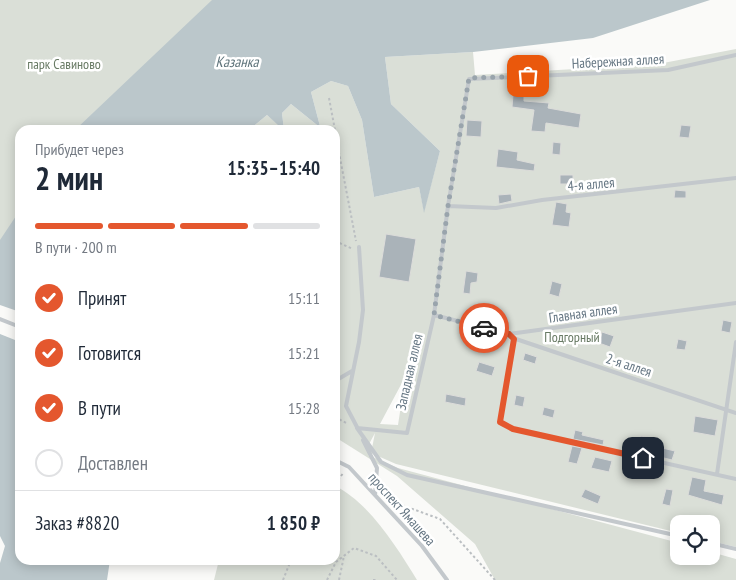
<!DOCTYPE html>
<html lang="ru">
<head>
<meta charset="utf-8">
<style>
	body { margin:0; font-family:"PT Sans Narrow",sans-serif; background:#f6f6f7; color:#1f2937; height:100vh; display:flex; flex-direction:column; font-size:19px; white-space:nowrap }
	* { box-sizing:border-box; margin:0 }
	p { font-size:16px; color:#747a83 }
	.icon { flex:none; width:28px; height:28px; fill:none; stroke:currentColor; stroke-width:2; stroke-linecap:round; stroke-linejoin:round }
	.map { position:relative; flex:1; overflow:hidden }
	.details { position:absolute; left:15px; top:125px; width:325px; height:440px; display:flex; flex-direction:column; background:#fff; border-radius:15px; box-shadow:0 2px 12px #0003 }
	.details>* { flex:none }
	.controls { position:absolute; left:670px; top:515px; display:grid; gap:10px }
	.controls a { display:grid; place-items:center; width:50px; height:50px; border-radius:10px; background:#fff; box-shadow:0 2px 12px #0003; font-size:25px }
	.pin { position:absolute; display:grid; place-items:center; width:42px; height:42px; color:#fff; margin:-21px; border-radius:10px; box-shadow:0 2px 8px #0006 }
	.courier { position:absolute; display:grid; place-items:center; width:50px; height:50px; margin:-25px; border:4px solid #e4572e; border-radius:50%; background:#fff; color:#222; box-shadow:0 1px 6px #0007 }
	.summary em { font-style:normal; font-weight:700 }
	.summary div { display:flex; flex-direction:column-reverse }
	.summary { display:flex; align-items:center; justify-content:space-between; height:85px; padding:0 20px }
	h1 { font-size:32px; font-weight:700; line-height:38px }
	.bar { display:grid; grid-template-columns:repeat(4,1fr); gap:8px 5px; align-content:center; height:60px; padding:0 20px }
	.bar i { height:6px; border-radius:4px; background:#e0e1e3 }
	.bar .selected { background:#e4572e }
	.bar p { grid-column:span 4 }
	.line { display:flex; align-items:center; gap:12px; padding:0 20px; border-top:1px solid #e0e1e3 }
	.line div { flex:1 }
	ol { padding:0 20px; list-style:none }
	li { display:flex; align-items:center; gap:15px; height:55px }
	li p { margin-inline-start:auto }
	li .icon { padding:5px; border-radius:50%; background:#e4572e; color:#fff; stroke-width:4 }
	li:last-child { color:#747a83 }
	li i { width:28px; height:28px; border:2px solid #e0e1e3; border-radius:50% }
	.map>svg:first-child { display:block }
	.green { fill:#dadfd7; fill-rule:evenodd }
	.water { fill:#bbc7cb }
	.pier { fill:#fafaf8 }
	.building { fill:#aab3b9; stroke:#dcdcda }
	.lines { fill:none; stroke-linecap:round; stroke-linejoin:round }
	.path { stroke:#bbbfc2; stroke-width:2; stroke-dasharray:2.5 2.5; stroke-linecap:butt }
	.service { stroke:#c3c8cc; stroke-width:4 }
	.done { stroke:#99a4ac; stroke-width:5; stroke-dasharray:0 9 }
	.route { stroke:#e4572e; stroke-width:6 }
	.labels { text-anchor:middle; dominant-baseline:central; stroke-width:5; stroke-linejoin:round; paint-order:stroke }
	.street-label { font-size:14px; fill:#657683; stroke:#fff }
	.park-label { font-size:14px; fill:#687a64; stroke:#fff }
	.water-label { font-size:15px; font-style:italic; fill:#60757c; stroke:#fff }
</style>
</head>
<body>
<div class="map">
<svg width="736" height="580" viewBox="0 0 736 580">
	<rect width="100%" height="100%" fill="#fafaf8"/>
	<path class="green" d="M0 0H216L88 130H20V224L0 254Z
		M736 49V547L711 541V524H679V533L396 464 371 453 375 433 368 446V455L398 468 679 543V556H711V552L736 559V580H495L475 544 397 476 335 437V205L340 204 335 186V130H321L311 92 331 81 348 86 362 120 374 197 419 187 424 211 440 151 391 104 385 57 473 52 475 75 658 64ZM405 379 398 425 380 424 404 379Z
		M291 104 317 125 316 130H284L282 113Z
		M267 115 279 125 274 130H249Z
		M335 486C369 502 398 549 417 580H214L219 560H335Z"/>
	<path class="water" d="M212 0H710L593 38 473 52 385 57 391 104 440 151 424 213 419 187 374 197 362 120 348 86 331 81 311 92 321 130H316L317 125 291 104 282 113 284 130H274L278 125 267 115 249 130H75Z
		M20 210V560H110L107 580H0V563L5 546 0 536V240Z"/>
	<path class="pier" d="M0 305 20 312V342L0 334Z"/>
	<path class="building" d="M513 95 524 96V101L549 103 548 108 581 114 579 128 546 123 545 132 531 131 534 110 512 107Z
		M467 120 482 121 481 137 466 136Z
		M681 125 691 126 689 138 679 137Z
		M553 142 561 143 560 155 552 154Z
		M498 149 518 152 517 160 535 164 534 171 496 167Z
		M560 175H573V184H560Z
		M675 190 686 191V198H674Z
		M511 194 512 201 499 204 498 195Z
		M556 202 567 204 566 212 571 213 569 227 552 225Z
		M386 234 416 239 409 282 379 277Z
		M466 271 478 273 477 282 471 283 470 294 463 293Z
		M552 281 562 284 559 297 549 294Z
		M723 320 732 322 730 333 721 331Z
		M602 332 614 336 610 347 599 343Z
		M678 339 687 341 685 350 676 349Z
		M525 353 537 357 535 364 523 360Z
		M479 362 495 367 492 376 476 371Z
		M446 394 466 398 465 406 445 402Z
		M516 395 525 397 523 407 514 405Z
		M544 407 555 410 553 418 542 415Z
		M695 416 718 420 715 436 693 432Z
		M575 430 583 432 582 435 604 440 603 445 573 439Z
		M641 436 650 438 648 447 639 445Z
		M572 446 582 448 577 464 568 462Z
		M662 448 675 451 672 460 660 457Z
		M595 457 612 461 609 472 591 468Z
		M692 477 706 480 704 491 724 495 722 505 688 495Z
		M585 489 601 496 598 504 581 497Z
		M666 489 673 490 670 506 662 504Z"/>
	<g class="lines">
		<path class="path" d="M329 98 335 130
			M335 132 356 241
			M335 241 353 249
			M335 417 348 424
			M335 484 344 472
			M388 500 440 519 495 580
			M283 580 291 560
			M327 580 336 562 354 548 376 556 397 580
			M339 580 344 556
			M373 580H376"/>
		<path class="service" d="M448 206 496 208 542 200 736 178
			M434 315 509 334 736 303
			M0 319 20 327
			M513 338 736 413
			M514 339 500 422 513 429 736 479
			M335 381 352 371
			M357 428 407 433 434 315 448 206 469 79 668 70 736 55
			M357 428 381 462 407 475 679 536
			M358 429 346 406 359 342 363 310 359 247
			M363 440 377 468 375 495
			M335 460 349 467 422 546 447 580
			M717 474 736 342
			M711 543 736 549"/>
	</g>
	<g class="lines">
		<path class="done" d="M484 328 434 315 448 206 469 78 528 76"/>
		<path class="route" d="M484 328 509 334 514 339 500 422 513 429 643 458"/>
	</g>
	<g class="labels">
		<g class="street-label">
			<text transform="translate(618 61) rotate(-3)">Набережная аллея</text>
			<text transform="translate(591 184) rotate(-5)">4-я аллея</text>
			<text transform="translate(583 313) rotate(-8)">Главная аллея</text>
			<text transform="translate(629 365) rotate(18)">2-я аллея</text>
			<text transform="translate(409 372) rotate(-77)">Западная аллея</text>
			<text transform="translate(402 509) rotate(48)">проспект Ямашева</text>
		</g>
		<g class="park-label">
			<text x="64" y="64">парк Савиново</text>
			<text x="572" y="337">Подгорный</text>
		</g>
		<g class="water-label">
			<text x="237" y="61">Казанка</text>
		</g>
	</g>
</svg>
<div class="controls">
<a><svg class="icon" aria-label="locate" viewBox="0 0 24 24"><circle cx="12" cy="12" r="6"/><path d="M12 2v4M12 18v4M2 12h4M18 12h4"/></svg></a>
</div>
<div class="pin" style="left:528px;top:76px;background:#ea580c"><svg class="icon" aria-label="bag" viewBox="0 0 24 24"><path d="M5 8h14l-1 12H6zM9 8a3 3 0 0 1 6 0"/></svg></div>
<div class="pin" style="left:643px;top:458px;background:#1f2937"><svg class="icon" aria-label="home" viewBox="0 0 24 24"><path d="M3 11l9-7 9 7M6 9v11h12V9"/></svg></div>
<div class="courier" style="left:484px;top:328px"><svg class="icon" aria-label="car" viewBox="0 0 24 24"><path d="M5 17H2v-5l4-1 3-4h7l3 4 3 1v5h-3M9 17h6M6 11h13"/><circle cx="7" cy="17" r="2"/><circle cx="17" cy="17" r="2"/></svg></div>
<section class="details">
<div class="summary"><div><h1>2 мин</h1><p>Прибудет через</p></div><em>15:35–15:40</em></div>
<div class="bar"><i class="selected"></i><i class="selected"></i><i class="selected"></i><i></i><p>В пути · 200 m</p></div>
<ol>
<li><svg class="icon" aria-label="check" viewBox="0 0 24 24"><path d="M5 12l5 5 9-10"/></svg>Принят<p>15:11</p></li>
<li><svg class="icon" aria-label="check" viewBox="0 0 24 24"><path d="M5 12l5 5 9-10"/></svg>Готовится<p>15:21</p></li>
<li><svg class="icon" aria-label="check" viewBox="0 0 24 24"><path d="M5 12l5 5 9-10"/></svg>В пути<p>15:28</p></li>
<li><i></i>Доставлен</li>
</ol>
<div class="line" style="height:65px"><div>Заказ #8820</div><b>1 850 ₽</b></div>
</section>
</div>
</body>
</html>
